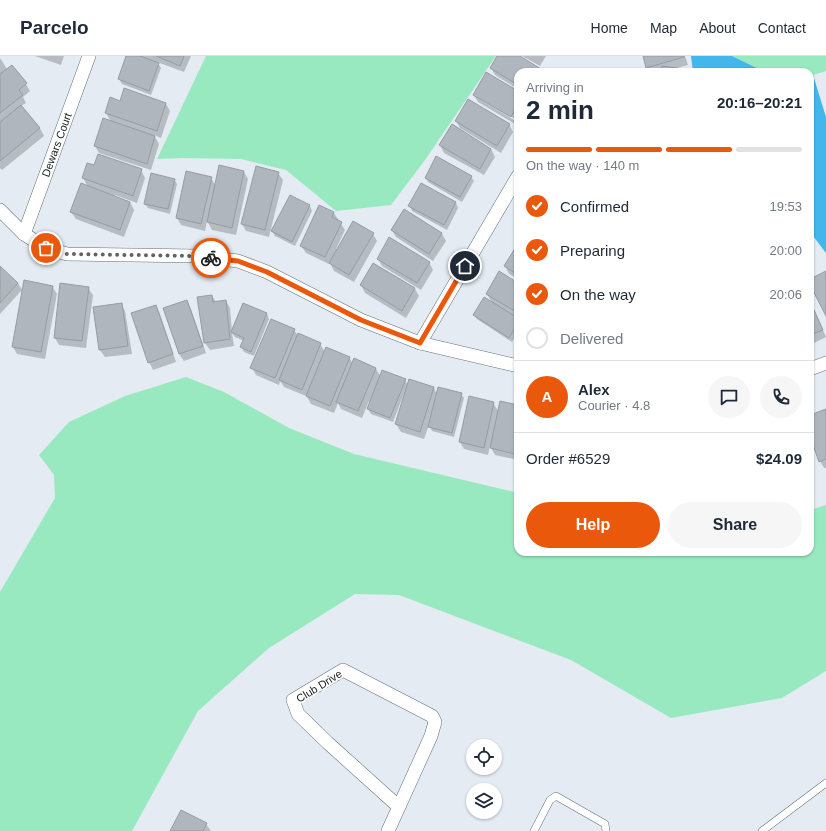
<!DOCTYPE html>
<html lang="en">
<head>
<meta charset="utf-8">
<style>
	body { margin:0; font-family:Helvetica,sans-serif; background:#f6f6f7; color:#1f2937; height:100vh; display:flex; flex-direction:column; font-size:15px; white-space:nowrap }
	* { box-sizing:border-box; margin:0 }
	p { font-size:13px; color:#747a83 }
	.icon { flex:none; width:22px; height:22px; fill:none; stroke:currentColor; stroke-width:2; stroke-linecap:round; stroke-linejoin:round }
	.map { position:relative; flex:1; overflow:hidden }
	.details { position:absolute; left:514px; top:12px; width:300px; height:488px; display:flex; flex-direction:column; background:#fff; border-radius:12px; box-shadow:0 1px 3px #0004 }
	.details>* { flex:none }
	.tools { position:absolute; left:466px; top:683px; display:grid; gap:8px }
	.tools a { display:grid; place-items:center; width:36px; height:36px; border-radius:50%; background:#fff; box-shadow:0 1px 3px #0004; font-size:20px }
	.pin { position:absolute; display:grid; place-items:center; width:34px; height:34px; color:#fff; margin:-17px; border:2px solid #fff; border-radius:50%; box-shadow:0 1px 4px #0007 }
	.courier { position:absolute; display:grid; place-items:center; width:40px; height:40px; margin:-20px; border:3px solid #ea580c; border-radius:50%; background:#fff; color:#222; box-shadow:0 1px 5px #0007 }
	.head em { font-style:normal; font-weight:800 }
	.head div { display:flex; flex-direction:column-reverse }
	.head { display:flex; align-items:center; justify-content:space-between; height:68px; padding:0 12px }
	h1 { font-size:26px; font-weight:800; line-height:30px }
	.bar { display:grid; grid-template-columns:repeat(4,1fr); gap:6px 4px; align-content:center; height:48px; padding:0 12px }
	.bar i { height:5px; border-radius:3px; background:#e0e1e3 }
	.bar .selected { background:#ea580c }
	.bar p { grid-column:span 4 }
	.line { display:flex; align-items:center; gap:10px; padding:0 12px; border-top:1px solid #e0e1e3 }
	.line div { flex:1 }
	.round { display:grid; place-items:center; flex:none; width:42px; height:42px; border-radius:21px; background:#f6f6f7 }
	ol { padding:0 12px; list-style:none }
	li { display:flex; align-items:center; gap:12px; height:44px }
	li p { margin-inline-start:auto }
	li .icon { padding:4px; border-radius:50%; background:#ea580c; color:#fff; stroke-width:4 }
	li:last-child { color:#747a83 }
	li i { width:22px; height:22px; border:2px solid #e0e1e3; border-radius:50% }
	.action { display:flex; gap:8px; margin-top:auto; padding:8px 12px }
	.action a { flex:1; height:46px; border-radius:24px; background:#ea580c; color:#fff; font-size:16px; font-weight:800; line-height:46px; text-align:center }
	.action a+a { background:#f6f6f7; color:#1f2937 }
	header { display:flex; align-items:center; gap:24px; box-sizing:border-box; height:56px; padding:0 20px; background:#fff; border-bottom:1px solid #e0e1e3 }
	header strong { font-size:19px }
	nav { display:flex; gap:22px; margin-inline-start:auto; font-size:14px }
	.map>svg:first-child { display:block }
	.green { fill:#99e9c0 }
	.water { fill:#43b7eb }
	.shadow { fill:#0003; fill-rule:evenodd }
	.building { fill:#afb6be; stroke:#959ca4 }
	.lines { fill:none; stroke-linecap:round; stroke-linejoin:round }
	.lane-casing { stroke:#686f76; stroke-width:8 }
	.street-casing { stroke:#686f76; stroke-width:14 }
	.lane { stroke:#fff; stroke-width:7 }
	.street { stroke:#fff; stroke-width:13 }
	.done { stroke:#606469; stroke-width:4; stroke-dasharray:0 7.2 }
	.route { stroke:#ea580c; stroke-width:5 }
	.labels { text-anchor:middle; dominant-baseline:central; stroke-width:3.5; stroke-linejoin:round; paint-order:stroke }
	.street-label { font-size:11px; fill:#191c1f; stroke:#fff }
</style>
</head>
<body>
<header>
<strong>Parcelo</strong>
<nav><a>Home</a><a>Map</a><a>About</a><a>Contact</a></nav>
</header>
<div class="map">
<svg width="826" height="775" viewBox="0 0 826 775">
	<rect width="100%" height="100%" fill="#e4ebf3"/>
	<path class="green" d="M206 0H496L425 104 391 149 336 155 286 114 241 103 182 102 157 103Z
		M732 0H826V15L810 20V16H765Z
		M186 321 224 336 289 372 354 398 518 437V496H810V454L826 449V615L782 642 671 662 571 604 399 539 355 538 269 592 198 655 132 775H0V536L55 442 54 419 39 399 69 366 125 340Z"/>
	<path class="water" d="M691 0H732L765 16H693Z
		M813 19 826 61V197L810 176V20Z"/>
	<path class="shadow" d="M35 0H64L61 9Z
		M127 0H191L184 16 157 6 161 12 151 39 122 28 119 23Z
		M498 0H518L540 14 541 16H518V33L495 19 491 12Z
		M522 0H546L540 10Z
		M644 0H685L688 9 673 13 691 16H650Z
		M0 2 7 13 26 28 30 35 23 41 26 47 21 50 40 72 44 80 2 114 0 112Z
		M125 34 166 48 170 55 161 82 154 79 159 88 151 114 99 97 95 90 111 66 106 57 121 46Z
		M518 37V62L515 68 478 46 474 39ZM479 41 515 63 514 64 479 43Z
		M456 65 509 68 513 76 501 97 460 72Z
		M440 89 491 93 495 101 484 119 444 97Z
		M95 111 141 114 145 122 137 147 115 139 114 141 130 146 134 154 124 181 76 163 71 156 88 131 83 122Z
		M244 116 248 123 236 179 212 174 207 165 205 175 181 169 177 162 211 122 216 130Z
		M278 117 283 124 269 181 246 175 242 168Z
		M471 121 474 125 462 146 428 126 426 122Z
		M174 123 177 128 170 158 148 152 145 148Z
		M421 129 456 147 458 152 447 174 412 155 410 150Z
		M290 140 310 150 312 155 295 190 275 180 272 175Z
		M320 150 334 157 345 174 336 193 338 194 373 178 377 185 354 226 334 215 330 207 329 208 306 197 301 190Z
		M404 154 442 178 446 185 433 205 396 181 392 174Z
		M518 191V223L509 218 505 210Z
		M378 203 429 206 433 214 421 234 382 210Z
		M374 208 415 233 419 240 406 262 365 237 361 229Z
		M0 211 18 227 22 234 0 258Z
		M518 228V276L512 286 477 263 474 259 492 247 487 238Z
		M52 230 57 238 45 303 17 298 13 291Z
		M88 232 93 239 86 292 59 289 55 282Z
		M212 240 216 246 226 245 230 252 232 276 244 249 267 258 269 263 254 300 244 296 241 291 244 285 235 281 232 277 234 290 210 294 205 287 198 242Z
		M187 245 191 253 206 297 184 305 179 298Z
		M810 245 826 281 810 289Z
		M121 248 125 255 132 298 105 301 100 294 94 252Z
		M156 250 160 258 176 306 153 314 149 306Z
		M294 274 298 280 320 288 325 296 349 301 353 308 376 313 381 321 405 324 408 330 434 332 437 339 461 338 464 342 454 381 432 375 429 369 424 383 401 376 396 368 407 335H405L393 366 371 358 368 353 371 346 369 345 362 362 341 353 338 347 334 357 311 348 306 339V340L284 331 280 325 279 329 256 319 252 312Z
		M493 347 499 356 518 350V404L495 399 490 390 488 399 464 393 460 386Z
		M826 354V412H824L820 405 810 377V360Z
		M206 768 211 775H172Z"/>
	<path class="building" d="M126 0H140L159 7 149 35 118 23Z
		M156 0H184L180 10Z
		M497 0H520L541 13 539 16H518V29L490 12Z
		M643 0H684V1L646 12Z
		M12 9 27 27 19 34 23 39 0 57V18Z
		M662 10 691 14V16H661Z
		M486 16 518 35V48L511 61 473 39Z
		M124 32 166 47 157 75 105 57 110 41 120 45Z
		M468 43 510 68 497 90 455 65Z
		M21 49 40 72 0 105V66Z
		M103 62 155 80 147 108 94 90Z
		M452 68 491 93 480 113 439 89Z
		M98 98 142 113 133 140 82 122 87 107 94 109Z
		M436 100 472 120 460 141 425 122Z
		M219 109 244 115 232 172 207 166Z
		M256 110 279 116 265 174 241 168Z
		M186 115 212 121 201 168 176 162Z
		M151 117 175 123 168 153 144 148Z
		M81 127 130 146 120 174 70 156Z
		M421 127 456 146 444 169 408 150Z
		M290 139 310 149 292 186 271 175Z
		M319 149 334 156 332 161 342 166 325 201 300 190Z
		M404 153 442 177 429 198 391 174Z
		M353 165 374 177 349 219 329 207Z
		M389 181 430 206 417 227 377 203Z
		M517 189 518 190V219L504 210Z
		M373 207 415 232 402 255 360 229Z
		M0 210 18 227 0 247Z
		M499 215 518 227V257L486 238Z
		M826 215V260L810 229V223Z
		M24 224 53 230 41 296 12 291Z
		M60 227 89 231 82 285 54 282Z
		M212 239 213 246 226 244 230 283 204 287 197 241Z
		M484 241 518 262V267L509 282 473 259Z
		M187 244 203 290 179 298 163 252Z
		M810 245 823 274 810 279Z
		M122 247 128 290 99 294 93 251Z
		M243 247 267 257 251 296 240 291 244 282 231 276Z
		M156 249 173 298 148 307 131 257Z
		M271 263 295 273 275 322 250 312Z
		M298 277 321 287 302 334 279 324Z
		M326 291 350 301 330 350 306 340Z
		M354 302 376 312 358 355 336 346Z
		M382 314 406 323 390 362 367 353Z
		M409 323 434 331 420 376 395 368Z
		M438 331 462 337 452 377 428 371Z
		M469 340 494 346 484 392 459 386Z
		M500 345 518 349V382L515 398 490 392Z
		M826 353V403L819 406 810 380V359Z
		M181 754 207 767 203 775H170Z"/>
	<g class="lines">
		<defs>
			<path id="lane" d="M534 775 550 744 556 740 605 768 606 775
				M762 775 826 727"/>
			<g id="street">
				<path d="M0 154 24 178 46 192 67 198 196 200 238 205 267 216 361 264 420 287 518 310"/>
				<path id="s1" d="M24 178 89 0"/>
				<path d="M420 287 518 120"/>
				<path d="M810 313 826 307"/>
				<path d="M388 775 431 680 435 666 432 660 343 614 293 644 298 658 328 687 399 751"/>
			</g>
		</defs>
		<use href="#lane" class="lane-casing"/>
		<use href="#street" class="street-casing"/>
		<use href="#lane" class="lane"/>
		<use href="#street" class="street"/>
	</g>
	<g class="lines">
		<path class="done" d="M46 192 67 198 196 200 211 202"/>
		<path class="route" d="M211 202 238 205 267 216 361 264 420 287 465 210"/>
	</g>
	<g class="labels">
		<g class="street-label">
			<text stroke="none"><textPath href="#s1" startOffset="95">Dewars Court</textPath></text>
			<text transform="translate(319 630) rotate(-32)">Club Drive</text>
		</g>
	</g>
</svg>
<div class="tools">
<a><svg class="icon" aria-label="locate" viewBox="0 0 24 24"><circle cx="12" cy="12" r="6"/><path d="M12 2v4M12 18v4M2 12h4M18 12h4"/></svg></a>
<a><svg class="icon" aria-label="layers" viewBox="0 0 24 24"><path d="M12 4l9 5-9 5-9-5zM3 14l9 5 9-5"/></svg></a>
</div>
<div class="pin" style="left:46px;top:192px;background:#ea580c"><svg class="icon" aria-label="bag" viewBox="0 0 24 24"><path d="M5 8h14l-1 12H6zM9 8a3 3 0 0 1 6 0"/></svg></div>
<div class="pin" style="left:465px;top:210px;background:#1f2937"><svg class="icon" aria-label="home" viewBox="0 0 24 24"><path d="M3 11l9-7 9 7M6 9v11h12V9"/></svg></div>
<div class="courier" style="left:211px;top:202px"><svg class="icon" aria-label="bike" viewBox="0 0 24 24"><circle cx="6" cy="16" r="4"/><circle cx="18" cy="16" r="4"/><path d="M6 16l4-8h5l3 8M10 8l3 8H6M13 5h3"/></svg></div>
<section class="details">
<div class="head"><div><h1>2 min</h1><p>Arriving in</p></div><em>20:16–20:21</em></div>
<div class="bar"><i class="selected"></i><i class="selected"></i><i class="selected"></i><i></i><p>On the way · 140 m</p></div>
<ol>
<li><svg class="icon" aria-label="check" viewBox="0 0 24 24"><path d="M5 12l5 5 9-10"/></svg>Confirmed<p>19:53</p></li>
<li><svg class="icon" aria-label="check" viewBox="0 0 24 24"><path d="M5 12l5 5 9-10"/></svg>Preparing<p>20:00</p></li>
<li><svg class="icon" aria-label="check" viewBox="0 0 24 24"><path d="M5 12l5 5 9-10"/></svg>On the way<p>20:06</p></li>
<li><i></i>Delivered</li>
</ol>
<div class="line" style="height:72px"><b class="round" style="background:#ea580c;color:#fff">A</b><div><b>Alex</b><p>Courier · 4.8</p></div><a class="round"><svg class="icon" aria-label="chat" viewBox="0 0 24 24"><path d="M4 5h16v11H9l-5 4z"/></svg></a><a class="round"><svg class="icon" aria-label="phone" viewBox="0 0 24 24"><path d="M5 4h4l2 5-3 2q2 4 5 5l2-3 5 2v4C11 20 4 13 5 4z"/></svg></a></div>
<div class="line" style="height:52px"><div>Order #6529</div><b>$24.09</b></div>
<div class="action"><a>Help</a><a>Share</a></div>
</section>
</div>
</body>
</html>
